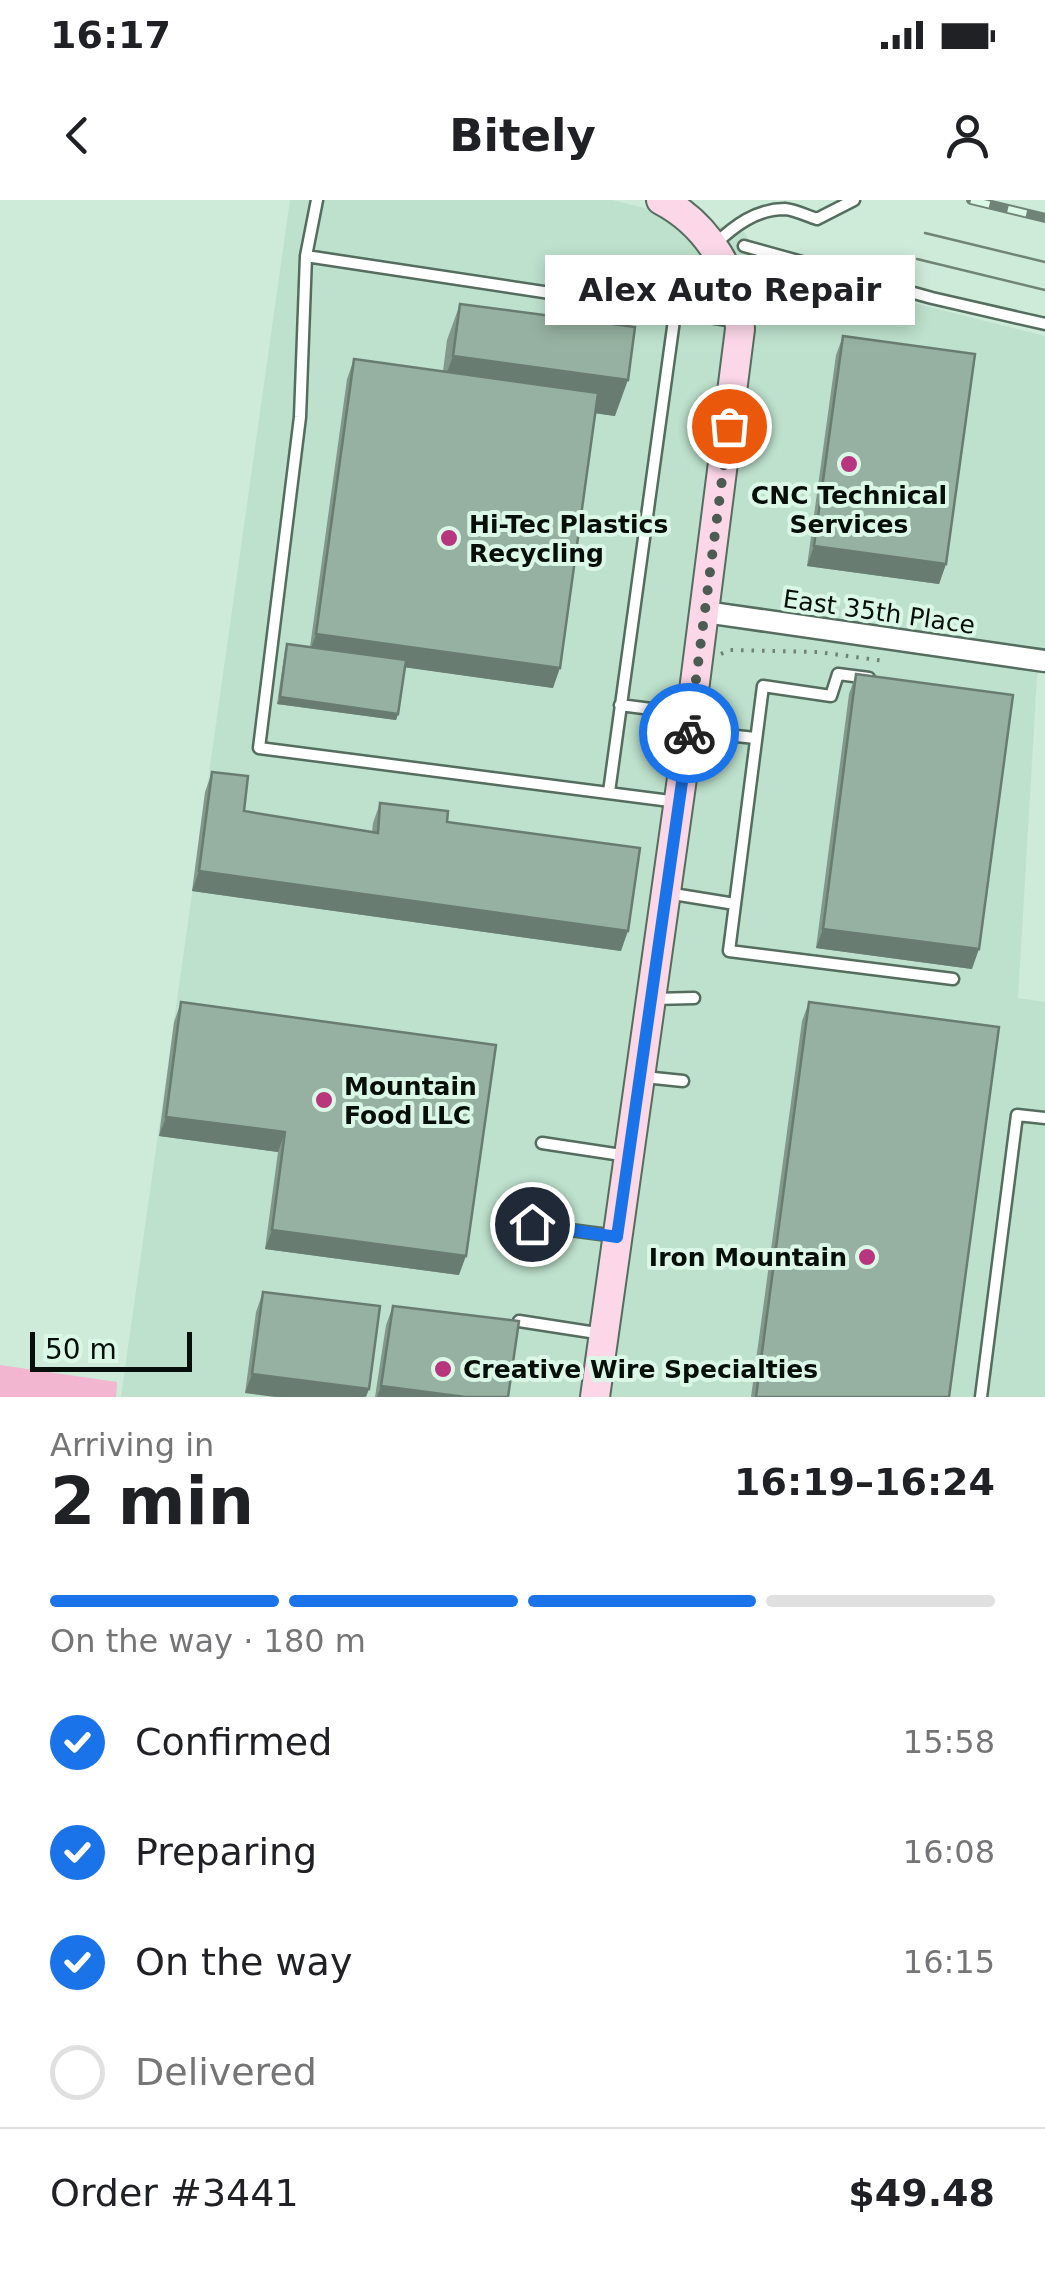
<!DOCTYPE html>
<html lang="en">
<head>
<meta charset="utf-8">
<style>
	body { margin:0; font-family:"DejaVu Sans",sans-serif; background:#f2f2f2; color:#202124; height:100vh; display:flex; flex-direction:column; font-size:38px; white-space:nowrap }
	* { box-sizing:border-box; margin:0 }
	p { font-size:32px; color:#757577 }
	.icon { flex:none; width:55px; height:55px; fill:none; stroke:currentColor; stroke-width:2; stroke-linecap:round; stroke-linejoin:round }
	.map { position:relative; height:1197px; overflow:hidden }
	.panel { display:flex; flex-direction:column; background:#fff; flex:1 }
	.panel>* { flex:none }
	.scale { position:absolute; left:30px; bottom:25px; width:162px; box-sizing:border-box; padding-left:10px; border:5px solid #060f09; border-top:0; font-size:28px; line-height:35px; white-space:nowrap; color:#060f09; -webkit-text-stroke:8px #dbf7e6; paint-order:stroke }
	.pin { position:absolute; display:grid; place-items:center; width:85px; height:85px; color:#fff; margin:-42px; border:5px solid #fff; border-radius:50%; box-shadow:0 2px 10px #0007 }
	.courier { position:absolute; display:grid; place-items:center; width:100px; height:100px; margin:-50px; border:8px solid #1a73e8; border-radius:50%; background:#fff; color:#222; box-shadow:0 2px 12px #0007 }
	.bubble { position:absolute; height:70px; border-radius:0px; background:#fff; box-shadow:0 5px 15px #0003; font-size:32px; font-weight:700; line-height:70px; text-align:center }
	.summary em { font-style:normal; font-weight:700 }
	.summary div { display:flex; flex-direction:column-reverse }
	.summary { display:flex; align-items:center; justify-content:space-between; height:170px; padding:0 50px }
	h1 { font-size:65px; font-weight:700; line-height:75px }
	.bar { display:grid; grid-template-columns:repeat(4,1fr); gap:15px 10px; align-content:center; height:120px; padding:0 50px }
	.bar i { height:12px; border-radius:8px; background:#e0e0e0 }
	.bar .current { background:#1a73e8 }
	.bar p { grid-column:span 4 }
	.line { display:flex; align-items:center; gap:25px; padding:0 50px; border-top:2px solid #e0e0e0 }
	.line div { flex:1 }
	ol { padding:0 50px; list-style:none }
	li { display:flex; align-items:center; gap:30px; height:110px }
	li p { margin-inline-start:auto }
	li .icon { padding:10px; border-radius:50%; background:#1a73e8; color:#fff; stroke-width:4 }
	li:last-child { color:#757577 }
	li i { width:55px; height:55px; border:5px solid #e0e0e0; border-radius:50% }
	.status { display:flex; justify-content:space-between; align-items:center; height:70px; padding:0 50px; background:#fff; direction:ltr }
	.status svg { height:28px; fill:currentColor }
	header { display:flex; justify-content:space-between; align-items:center; height:130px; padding:0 50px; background:#fff; font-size:45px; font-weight:700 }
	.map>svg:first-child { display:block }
	.built { fill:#bde1cc }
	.green { fill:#f2b6d1 }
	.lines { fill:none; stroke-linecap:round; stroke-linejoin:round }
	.lane-casing { stroke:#546d5e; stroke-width:15 }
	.street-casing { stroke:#546d5e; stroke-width:25 }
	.secondary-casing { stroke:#546d5e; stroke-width:32 }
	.path { stroke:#6e8175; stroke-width:4; stroke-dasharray:2.5 8; stroke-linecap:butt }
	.lane { stroke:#fff; stroke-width:10 }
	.street { stroke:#fff; stroke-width:20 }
	.secondary { stroke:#fbd7e8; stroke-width:28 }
	.tram { stroke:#708377; stroke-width:2.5 }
	.rail-casing { stroke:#708377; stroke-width:10 }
	.rail { stroke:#dbf7e6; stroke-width:6; stroke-dasharray:19; stroke-linecap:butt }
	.wall { fill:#81988a }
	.shaded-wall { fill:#697c71 }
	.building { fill:#96b1a1; stroke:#697c71; stroke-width:2.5 }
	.done { stroke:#4c5c52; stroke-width:10; stroke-dasharray:0 18 }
	.route { stroke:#1a73e8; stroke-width:12 }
	.poi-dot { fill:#b8367e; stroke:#dbf7e6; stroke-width:4 }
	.labels { text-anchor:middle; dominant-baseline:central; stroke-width:8; stroke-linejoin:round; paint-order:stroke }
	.poi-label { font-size:25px; font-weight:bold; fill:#060f09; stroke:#dbf7e6; text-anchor:start }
	.street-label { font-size:25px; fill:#060f09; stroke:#dbf7e6 }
</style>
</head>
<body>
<div class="status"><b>16:17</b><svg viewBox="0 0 49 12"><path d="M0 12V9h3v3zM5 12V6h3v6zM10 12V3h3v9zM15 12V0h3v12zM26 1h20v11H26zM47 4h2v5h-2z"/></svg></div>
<header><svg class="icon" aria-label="back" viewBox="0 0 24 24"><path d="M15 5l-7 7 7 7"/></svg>Bitely<svg class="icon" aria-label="person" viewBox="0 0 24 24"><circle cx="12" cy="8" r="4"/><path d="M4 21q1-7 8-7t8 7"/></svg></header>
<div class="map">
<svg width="1045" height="1197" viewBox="0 0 1045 1197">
	<rect width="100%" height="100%" fill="#ceead9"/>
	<path class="built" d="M290 0H612L744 32 766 66 1045 136V459L1037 477 1018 798 1045 802V1197H121Z"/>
	<path class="green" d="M0 1165 117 1182 116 1197H0Z"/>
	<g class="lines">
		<defs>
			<path id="lane" d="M317 0 306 56 300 217 259 548 678 602
				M714 45C734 26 756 9 785 9 796 10 807 16 817 19L854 0
				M744 46 932 98 1045 124
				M306 56 735 121
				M869 478 838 474 831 496 763 486 729 751 953 779
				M620 505 690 514
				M690 531 755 538
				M609 592 675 113
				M667 693 735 704
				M652 799 694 798
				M644 877 683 881
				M542 943 628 956
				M532 1025 616 1036
				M519 1121 603 1134
				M981 1197 1017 915 1045 918"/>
			<path id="street" d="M705 412 1045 461"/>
			<path id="secondary" d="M595 1197 691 514 740 129C738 75 709 25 661 0"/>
		</defs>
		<use href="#lane" class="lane-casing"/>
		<use href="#street" class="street-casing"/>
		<use href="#secondary" class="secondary-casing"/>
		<path class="path" d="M721 454 729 450 818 452 885 461"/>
		<use href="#lane" class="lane"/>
		<use href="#street" class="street"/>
		<use href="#secondary" class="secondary"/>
		<path class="tram" d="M925 33 1045 62
			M917 59 1045 90"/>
		<defs>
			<path id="rail" d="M971 0 1045 18"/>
		</defs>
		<use href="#rail" class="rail-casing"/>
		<use href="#rail" class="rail"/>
	</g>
	<path class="wall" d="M460 104 615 216 595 213 553 488 405 467 398 514 396 520 277 504 285 450 287 444 310 447 347 179 354 159 443 171 447 140Z
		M843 136 946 364 939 384 807 366 836 155Z
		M856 474 972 769 816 748 849 494Z
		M212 572 244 611 372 632 373 623 380 603 447 622 621 751 192 691 205 592Z
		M181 802 459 1075 265 1049 278 952 159 936 174 822Z
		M809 802 949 1197H751L802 821Z
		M263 1092 366 1197 245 1193 256 1112Z
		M393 1106 508 1197H375L386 1125Z"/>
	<path class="shaded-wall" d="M453 156 628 180 615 216 440 192Z
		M814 346 946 364 939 384 807 366Z
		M316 434 560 468 553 488 309 454Z
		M280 497 398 514 396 520 277 504Z
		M199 671 628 731 621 751 192 691Z
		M823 729 979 749 972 769 816 748Z
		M166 917 285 932 278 952 159 936Z
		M272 1030 466 1056 459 1075 265 1049Z
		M252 1174 369 1189 366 1197H275L245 1193Z
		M381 1186 465 1197H377Z"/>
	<path class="building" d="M460 104 635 127 628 180 453 156Z
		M843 136 975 154 946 364 814 346Z
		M354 159 598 193 560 468 316 434Z
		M287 444 406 460 398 514 280 497Z
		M856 474 1013 495 979 749 823 729Z
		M212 572 248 576 244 611 378 633 380 603 448 611 447 622 640 648 628 731 199 671Z
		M181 802 496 845 466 1056 272 1030 285 932 166 917Z
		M809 802 999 827 949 1197H756Z
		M263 1092 380 1106 369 1189 252 1174Z
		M393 1106 519 1121 508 1197H465L381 1186Z"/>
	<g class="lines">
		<path class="done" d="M689 533 729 226"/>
		<path class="route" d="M532 1024 617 1037 689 533"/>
	</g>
	<g class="poi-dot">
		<circle cx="849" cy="264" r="10"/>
		<circle cx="449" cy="338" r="10"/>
		<circle cx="324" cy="900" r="10"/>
		<circle cx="867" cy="1057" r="10"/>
		<circle cx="443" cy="1169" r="10"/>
	</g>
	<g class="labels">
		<g class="poi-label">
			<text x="849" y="295" text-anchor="middle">CNC Technical<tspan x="849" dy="29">Services</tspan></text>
			<text x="469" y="324">Hi-Tec Plastics<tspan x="469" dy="29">Recycling</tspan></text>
			<text x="344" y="886">Mountain<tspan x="344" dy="29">Food LLC</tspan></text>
			<text x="847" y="1057" text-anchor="end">Iron Mountain</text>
			<text x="463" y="1169">Creative Wire Specialties</text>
		</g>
		<g class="street-label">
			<text transform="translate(879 412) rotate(8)">East 35th Place</text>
		</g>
	</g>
</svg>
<div class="scale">50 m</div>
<div class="pin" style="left:729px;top:226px;background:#ea580c"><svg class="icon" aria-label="bag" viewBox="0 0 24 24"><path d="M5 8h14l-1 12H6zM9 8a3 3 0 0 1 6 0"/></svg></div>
<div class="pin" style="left:532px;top:1024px;background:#1f2937"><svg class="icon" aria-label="home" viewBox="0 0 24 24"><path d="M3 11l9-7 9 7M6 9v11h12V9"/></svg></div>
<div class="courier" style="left:689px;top:533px"><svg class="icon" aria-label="bike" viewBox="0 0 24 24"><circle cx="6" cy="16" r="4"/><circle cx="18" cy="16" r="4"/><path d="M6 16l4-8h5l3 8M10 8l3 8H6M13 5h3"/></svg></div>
<div class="bubble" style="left:545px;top:55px;width:370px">Alex Auto Repair</div>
</div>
<section class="panel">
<div class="summary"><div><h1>2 min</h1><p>Arriving in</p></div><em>16:19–16:24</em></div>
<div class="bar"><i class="current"></i><i class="current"></i><i class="current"></i><i></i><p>On the way · 180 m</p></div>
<ol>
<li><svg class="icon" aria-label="check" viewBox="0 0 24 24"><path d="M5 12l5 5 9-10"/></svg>Confirmed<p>15:58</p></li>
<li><svg class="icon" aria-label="check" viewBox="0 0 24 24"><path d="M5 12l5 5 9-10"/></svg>Preparing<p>16:08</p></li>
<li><svg class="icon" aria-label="check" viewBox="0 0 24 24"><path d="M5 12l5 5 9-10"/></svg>On the way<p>16:15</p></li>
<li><i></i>Delivered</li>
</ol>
<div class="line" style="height:130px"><div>Order #3441</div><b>$49.48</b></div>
</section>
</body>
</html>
